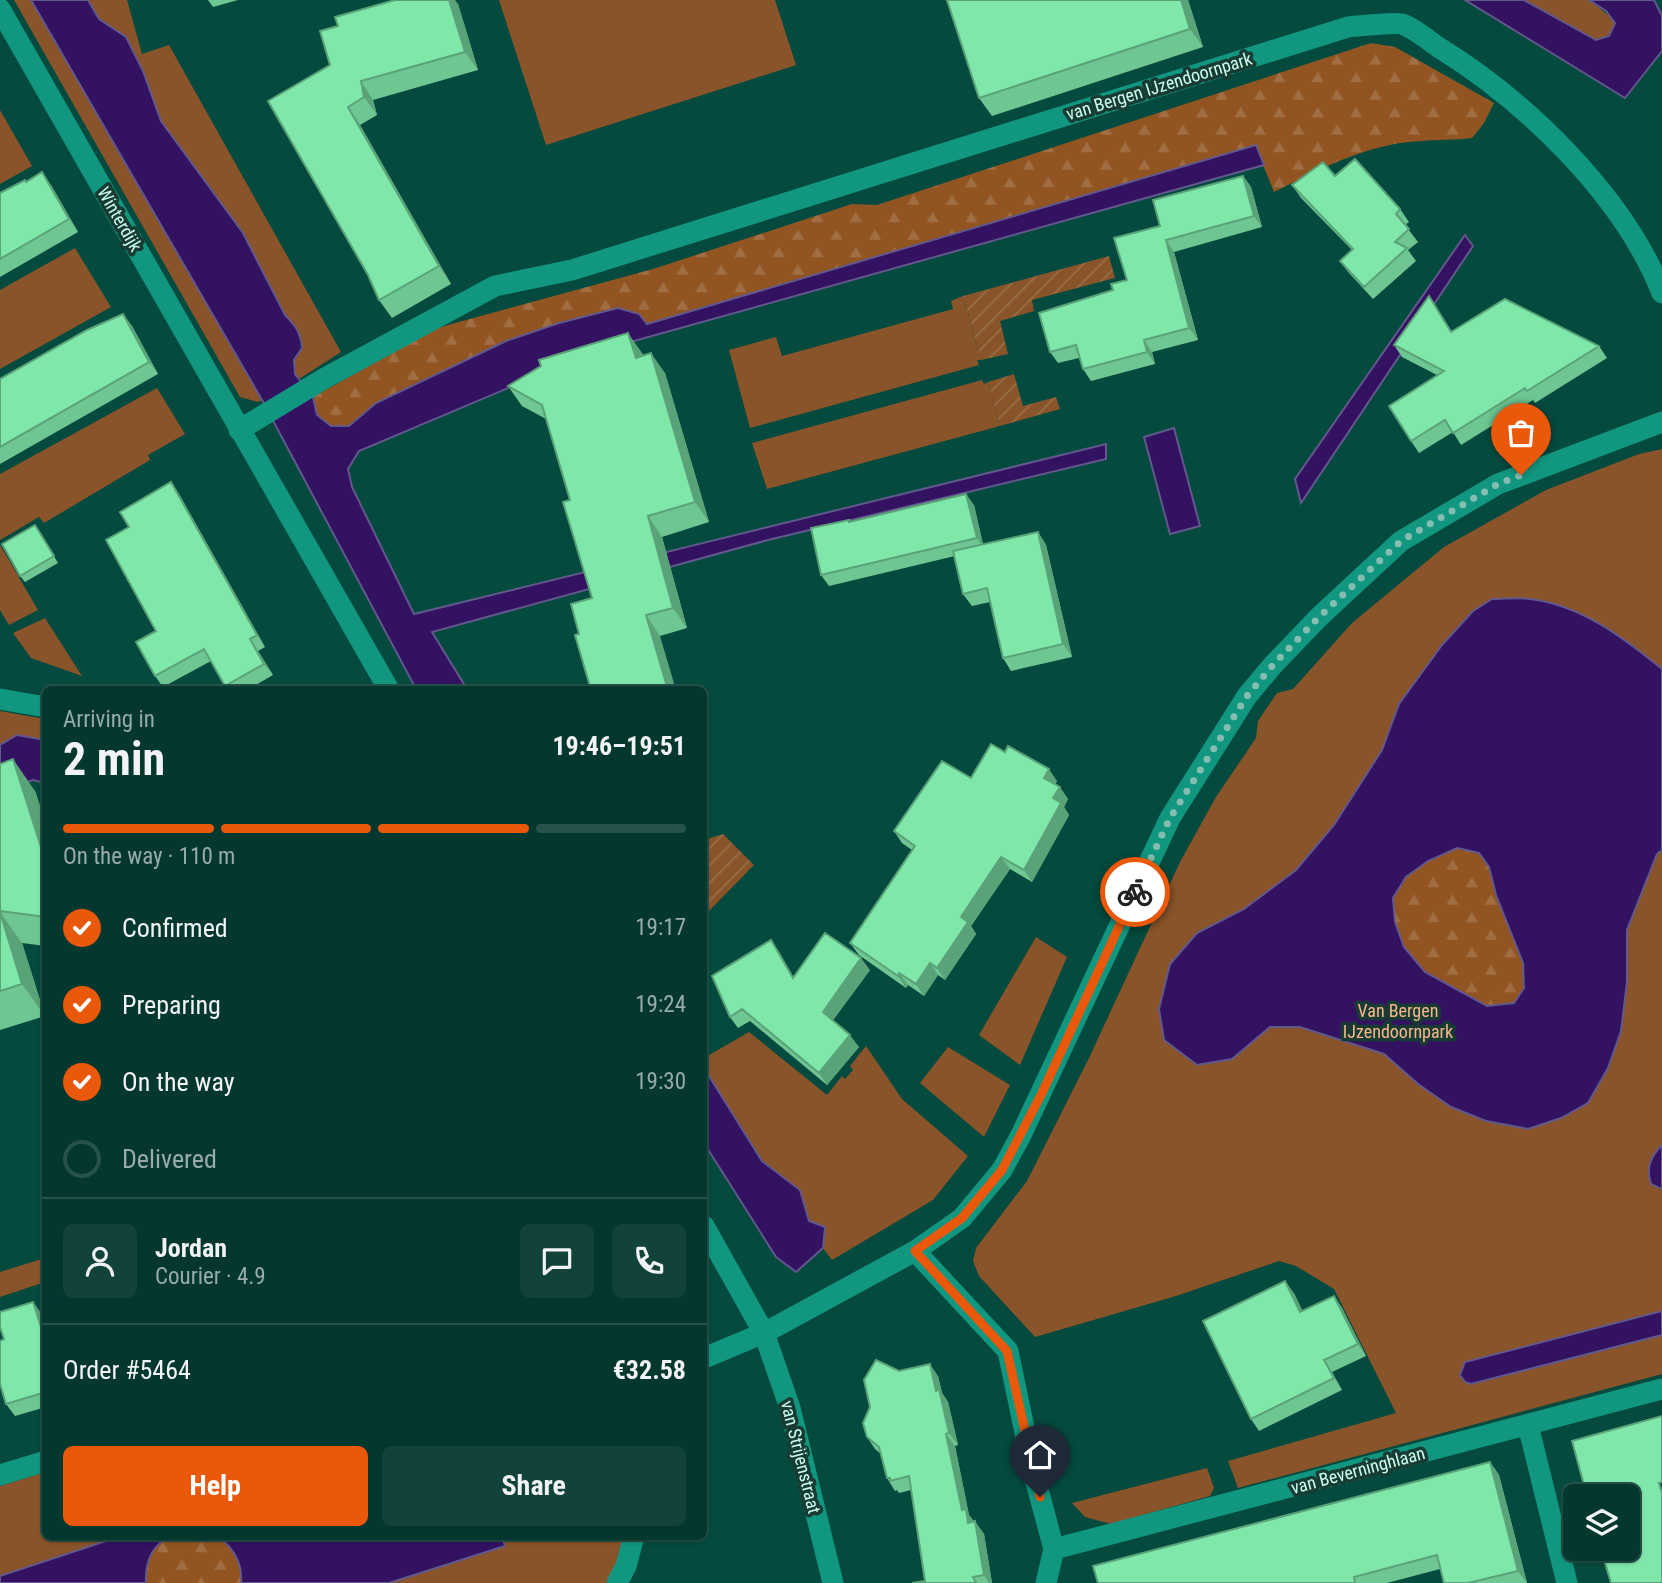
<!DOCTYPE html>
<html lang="en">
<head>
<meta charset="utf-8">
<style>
	body { margin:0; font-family:"Roboto Condensed",sans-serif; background:#12433a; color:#f1f3f6; height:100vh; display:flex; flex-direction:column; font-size:26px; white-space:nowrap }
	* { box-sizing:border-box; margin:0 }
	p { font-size:23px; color:#97acaa }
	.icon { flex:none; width:38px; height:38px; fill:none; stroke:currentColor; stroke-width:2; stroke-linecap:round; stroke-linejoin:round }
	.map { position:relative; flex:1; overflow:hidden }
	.side { position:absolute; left:42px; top:686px; width:665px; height:854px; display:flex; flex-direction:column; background:#04382e; border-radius:10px; box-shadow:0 2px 5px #0004,0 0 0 2px #25524a }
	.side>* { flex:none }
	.controls { position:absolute; left:1563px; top:1484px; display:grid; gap:14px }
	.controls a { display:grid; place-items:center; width:77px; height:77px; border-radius:10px; background:#04382e; box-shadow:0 2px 5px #0004,0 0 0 2px #25524a; font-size:35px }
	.pin { position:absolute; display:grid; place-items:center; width:60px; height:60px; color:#fff; margin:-72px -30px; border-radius:50% 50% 50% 0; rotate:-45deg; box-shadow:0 0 7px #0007 }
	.pin .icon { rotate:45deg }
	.courier { position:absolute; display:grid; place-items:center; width:70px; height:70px; margin:-35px; border:5px solid #ea580c; border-radius:50%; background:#fff; color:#222; box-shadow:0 2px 9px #0007 }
	.head em { font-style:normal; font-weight:700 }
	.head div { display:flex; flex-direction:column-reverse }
	.head { display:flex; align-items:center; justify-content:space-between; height:119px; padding:0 21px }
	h1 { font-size:46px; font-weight:700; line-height:52px }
	.bar { display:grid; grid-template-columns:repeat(4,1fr); gap:10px 7px; align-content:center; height:84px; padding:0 21px }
	.bar i { height:9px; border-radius:5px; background:#25524a }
	.bar .current { background:#ea580c }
	.bar p { grid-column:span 4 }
	.line { display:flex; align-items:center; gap:18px; padding:0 21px; border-top:2px solid #25524a }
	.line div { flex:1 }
	.round { display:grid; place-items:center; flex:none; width:74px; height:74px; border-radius:10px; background:#12433a }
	ol { padding:0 21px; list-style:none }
	li { display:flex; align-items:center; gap:21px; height:77px }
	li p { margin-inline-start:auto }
	li .icon { padding:7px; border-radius:50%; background:#ea580c; color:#fff; stroke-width:4 }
	li:last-child { color:#97acaa }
	li i { width:38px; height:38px; border:4px solid #25524a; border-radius:50% }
	.action { display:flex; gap:14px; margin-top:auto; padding:14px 21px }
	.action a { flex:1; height:80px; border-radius:10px; background:#ea580c; color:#fff; font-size:28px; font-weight:700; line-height:80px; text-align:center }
	.action a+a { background:#12433a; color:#f1f3f6 }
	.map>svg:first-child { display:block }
	.green { fill:#89542a }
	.forest { fill:url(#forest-firs) }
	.garden { fill:url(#garden-furrows) }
	.water { fill:#341262; stroke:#61588c; stroke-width:2; fill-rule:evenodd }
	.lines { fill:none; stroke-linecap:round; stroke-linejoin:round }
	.minor { stroke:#119780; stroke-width:21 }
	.wall { fill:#6ec793 }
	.shaded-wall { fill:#5aa278 }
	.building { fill:#80e7ab; stroke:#5aa278; stroke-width:2 }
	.done { stroke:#85beb1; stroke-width:7; stroke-dasharray:0 12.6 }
	.route { stroke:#ea580c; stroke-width:9 }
	.labels { text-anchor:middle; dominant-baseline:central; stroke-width:7; stroke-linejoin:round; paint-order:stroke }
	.street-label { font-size:18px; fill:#cafdef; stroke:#183c34 }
	.park-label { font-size:18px; fill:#f7b789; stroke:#183c34 }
</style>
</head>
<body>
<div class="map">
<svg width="1662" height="1583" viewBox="0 0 1662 1583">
	<defs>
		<pattern id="forest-firs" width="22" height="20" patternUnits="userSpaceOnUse" patternTransform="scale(1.75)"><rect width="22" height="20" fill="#925522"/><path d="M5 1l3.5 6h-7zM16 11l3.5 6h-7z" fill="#a06e42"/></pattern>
		<pattern id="garden-furrows" width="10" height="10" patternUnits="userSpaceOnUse" patternTransform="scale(1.75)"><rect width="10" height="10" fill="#89542a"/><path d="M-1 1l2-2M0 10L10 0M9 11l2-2" fill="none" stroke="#986e49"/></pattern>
	</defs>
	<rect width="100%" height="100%" fill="#054a3e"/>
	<path class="green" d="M14 0H31L262 400 258 402 240 397Z
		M88 0H127L142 54 169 45 341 352 299 379C289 368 295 358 302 348 301 333 295 325 285 315L243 233 161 121 143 71 126 38 99 19Z
		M499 0H775L796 65 546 145Z
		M1524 0H1589L1613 19C1617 31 1607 38 1596 40Z
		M0 110 32 166 0 184Z
		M75 248 111 307 0 369V290Z
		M963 296 981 360H977L979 365 750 428 729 350 776 337 782 356 953 309 951 301Z
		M982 380 984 384 988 382 1000 426 767 489 752 443Z
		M157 388 185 434 148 455 150 460 44 523 39 517 0 540V474Z
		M1662 449V1374L1238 1488 1228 1461 1396 1413 1334 1289 1296 1266 1279 1261 1176 1296 1035 1337 979 1276 973 1261 976 1248 1027 1181 1089 1058 1180 862 1216 797 1256 738 1258 721 1277 693 1293 689 1352 623 1444 547 1546 490 1639 454Z
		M0 545 38 610 9 625 0 610Z
		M45 618 82 676 31 658 13 633Z
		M0 711 45 719V740L17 735 0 745Z
		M1036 937 1067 957 1020 1065 979 1035Z
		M749 1032 827 1095 842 1076 845 1079 853 1070 850 1066 866 1046 902 1099 968 1156 933 1200 832 1260 823 1248 825 1227 809 1221 800 1190 763 1161 704 1068V1058Z
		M948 1047 1010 1085 984 1137 920 1083Z
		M45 1258V1282L0 1297V1272Z
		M1207 1468 1214 1488 1210 1496 1111 1524 1085 1517 1072 1503Z
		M45 1472 46 1536 624 1537 614 1571 606 1583H0V1486Z"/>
	<path class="forest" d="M1371 43 1395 47 1494 103 1484 123 1472 138C1443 141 1414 139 1385 146 1346 155 1310 174 1274 192L1255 145 647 324 639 314 618 308 559 323 505 341 376 403 349 426H331L317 415 313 397 437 328 653 269 852 204 877 205Z
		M1457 848 1479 853 1489 867 1496 895 1523 963 1524 988 1514 1003 1487 1006 1425 972 1404 948 1395 922 1393 899 1406 877 1428 861Z
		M168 1537H219C234 1549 243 1563 241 1583H146C145 1563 151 1547 168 1537Z"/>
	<path class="garden" d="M1109 256 1115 278 1032 300 1034 311 1000 321 1008 354 981 360 963 296Z
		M1014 374 1023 406 1056 397 1060 409 1000 426 988 382Z
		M723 834 754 865 704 916V840Z"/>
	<path class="water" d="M31 0H88L99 19 126 37 143 71 161 121 243 233 285 315C295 325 301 333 302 348L294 360 295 374 313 397 317 415 331 426H349L376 403 506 341 559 323 618 308 639 314 647 324 1256 145 1264 165 591 353 359 451 348 469 352 487 414 614 1106 444V459L768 540 432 632 467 689H416L262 400Z
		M1465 0H1524L1596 40 1609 36 1615 23 1606 11 1589 0H1654L1662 16V51L1625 98Z
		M1465 235 1473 246 1301 503 1295 479Z
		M1174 428 1200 526 1170 534 1144 437Z
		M1492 599C1505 599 1518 597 1530 599 1581 605 1624 638 1662 669V850L1657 854 1627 930V982L1621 1031 1608 1068 1588 1103 1561 1118 1528 1129 1486 1121 1451 1107 1418 1084 1384 1054 1300 1027H1270L1232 1059 1197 1065 1164 1040 1159 1009 1170 964 1197 933 1244 909 1296 870 1334 825 1382 750 1399 704 1442 645 1473 611ZM1457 848 1479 853 1489 867 1496 895 1523 963 1524 988 1514 1003 1487 1006 1425 972 1404 947 1395 922 1393 898 1406 877 1428 861Z
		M17 735 45 740V783L33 780 0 791V745Z
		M704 1068 762 1161 800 1190 809 1221 825 1227 823 1248 796 1272 776 1257 704 1143Z
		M1662 1145V1189L1651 1184C1646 1168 1650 1157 1662 1145Z
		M1662 1311V1335L1471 1384 1465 1382 1460 1375 1465 1362Z
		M121 1536 168 1537C151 1547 145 1563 146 1583H0V1576Z
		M502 1536 505 1546 389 1583H241C243 1563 234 1549 219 1537Z"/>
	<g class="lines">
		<path class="minor" d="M0 9 389 690
			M239 430 325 378 495 286 572 270 1348 27C1360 26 1391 22 1402 24 1414 28 1428 40 1438 47 1526 101 1624 196 1662 293
			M0 699 46 707
			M704 1226 764 1333 790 1408 833 1583
			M915 1251 1008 1351 1033 1471 1054 1549 1046 1583
			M704 1358 764 1333 915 1251 962 1218 1002 1170 1021 1135 1170 818 1247 696 1273 665 1319 617 1401 541 1498 484 1662 422
			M1528 1425 1567 1583
			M0 1475 46 1461
			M1054 1549 1662 1389
			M617 1583 626 1566 634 1536"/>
	</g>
	<path class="wall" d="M208 0H238L213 7Z
		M1188 0 1203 47 992 116 979 98Z
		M458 4 478 70 373 100 377 115 360 125 451 284 392 318 379 300 330 65Z
		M1243 176 1251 187 1262 227 1174 252 1198 340 1152 352 1155 364 1091 381 1083 369 1079 358 1058 363 1050 352 1113 290 1127 280 1160 226Z
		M1335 176 1400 209 1409 222 1405 225 1418 242 1408 250 1416 261 1373 299 1349 273 1340 261 1352 250 1301 198 1292 185Z
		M26 182 51 185 78 232 0 277V193Z
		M1429 296 1452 332 1599 346 1607 358 1535 403 1533 400 1461 445 1453 432 1419 453 1411 441 1437 375 1402 357 1394 345Z
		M123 314 132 326 158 374 0 464V379Z
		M642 353 643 355 665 373 709 522 662 537 687 628 660 636 579 634 592 598 570 500 546 419 522 406 508 386Z
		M179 494 265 647 258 651 273 675 247 690H227L211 661 163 687 155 676 156 631 129 527Z
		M974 505 983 544 1038 532 1046 545 1072 657 1011 671 1003 658 990 602 972 606 963 594 955 556 829 586 821 575 850 522Z
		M35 525 58 563 25 582 20 576Z
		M0 764 35 791 46 824V946L22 943 45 1016 0 1030Z
		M971 778 1057 781 1055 784 1068 799 1064 807 1069 815 1032 882 1010 869 971 926 976 934 945 980 938 975 924 996 908 985 906 988 859 955 850 943 912 850 902 843 894 831Z
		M779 952 793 977 870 970 833 1020 859 1047 827 1085 750 1021 738 1028 730 1017Z
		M1294 1293 1302 1311 1334 1296 1342 1308 1366 1356 1332 1372 1342 1390 1259 1431 1251 1419Z
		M33 1302 42 1315 46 1326V1407L15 1416 6 1404 4 1339Z
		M938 1376 942 1393 948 1402 958 1445 955 1446 969 1515 984 1534 992 1583H912L925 1581 911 1490 899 1493 897 1490 895 1491 887 1478 881 1454 875 1449 867 1437Z
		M1490 1462 1499 1475 1527 1583H1444L1440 1569 1387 1583H1098Z"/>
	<path class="shaded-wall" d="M449 0H455L458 4 478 70 465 52Z
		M1181 0H1188L1203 47 1190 29Z
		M361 81 373 100 377 115 364 97Z
		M348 107 360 125 451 284 439 266Z
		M42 172 51 185 78 232 69 219Z
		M1243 176 1251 187 1262 227 1254 216Z
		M1166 240 1174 252 1198 340 1189 328Z
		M123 314 132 326 158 374 149 362Z
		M628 333 642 353 650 378 636 358Z
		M1144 340 1152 352 1155 364 1147 352Z
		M651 353 665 373 709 522 695 502Z
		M171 482 179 494 265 647 257 635Z
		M966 494 974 505 984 549 977 538Z
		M648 516 662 537 687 628 673 608Z
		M1038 532 1046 545 1072 657 1063 644Z
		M646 615 660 636 676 690H668Z
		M250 639 258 651 273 675 264 664Z
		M13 759 35 791 46 824V863Z
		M1049 769 1057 781 1052 790 1044 778Z
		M1060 787 1068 799 1064 807 1069 815 1032 882 1024 870 1053 798Z
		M1001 857 1010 869 971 926 976 934 945 980 937 968 961 917Z
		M0 912 22 943 45 1016 22 984Z
		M771 940 779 952 801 990 793 978Z
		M861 958 870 970 831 1023 823 1012Z
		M930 963 938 975 924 996 916 984Z
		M899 973 908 985 906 988 898 976Z
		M850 1035 859 1047 827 1085 819 1073Z
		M1285 1281 1294 1293 1309 1324 1300 1312Z
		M1334 1296 1342 1308 1366 1356 1358 1344Z
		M33 1302 42 1315 46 1326 41 1327Z
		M1324 1360 1332 1372 1342 1390 1334 1378Z
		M930 1364 938 1376 942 1393 948 1402 958 1445 949 1433 936 1391Z
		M946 1434 955 1446 969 1515 974 1522 968 1523 962 1510Z
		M1490 1462 1499 1475 1527 1583 1518 1571Z
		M975 1521 984 1534 992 1583H989L984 1575Z"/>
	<path class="building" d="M395 0H449L465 52 361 81 364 97 348 107 439 266 379 300 368 275 268 101 330 65 320 31 338 26 335 17Z
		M947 0H1181L1190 29 979 98Z
		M1355 159 1400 209 1396 214 1409 229 1395 242 1407 248 1364 287 1340 261 1353 249 1292 185 1323 162 1335 176Z
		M42 172 69 219 0 259V193L25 180 26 182Z
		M1243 176 1254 216 1166 240 1189 328 1144 340 1147 352 1083 369 1076 345 1050 352 1039 313 1113 290 1111 284 1127 280 1114 238 1160 226 1153 200Z
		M1429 296 1451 332 1505 299 1599 346 1527 391 1525 388 1453 433 1445 420 1411 441 1389 406 1444 371 1394 345Z
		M123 314 149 362 0 447V379L87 330Z
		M628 333 636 358 651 353 695 502 648 516 673 608 646 615 668 690H591L575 635 579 634 571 604 592 598 563 502 570 500 542 405 508 386 541 366 539 360Z
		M171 482 257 635 250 639 264 664 225 686 204 649 155 676 136 642 156 631 106 540 129 527 120 512Z
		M966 494 977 538 821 575 811 528 849 520V522Z
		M35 525 54 556 20 576 2 544Z
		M1038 532 1063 644 1003 658 987 588 963 594 953 551Z
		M991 744 1005 752 1008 746 1049 769 1044 778 1060 787 1053 798 1061 803 1024 870 1001 857 961 917 968 922 937 968 930 963 916 984 899 973 898 976 850 943 915 846 894 831 942 761 971 778Z
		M13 759 46 863V917L0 911V764Z
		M0 912 22 984 0 991Z
		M825 933 861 958 823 1012 850 1035 819 1073 742 1009 730 1017 712 976 771 940 793 978Z
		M1285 1281 1300 1312 1334 1296 1358 1344 1324 1360 1334 1378 1251 1419 1203 1321Z
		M33 1302 41 1327 46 1326V1392L6 1404 0 1384V1341L4 1339 0 1327V1312Z
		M876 1360 899 1371 930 1364 936 1391 939 1389 949 1433 946 1434 962 1510 966 1509 968 1523 975 1521 984 1575 973 1577 976 1583H912L925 1581 909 1476 890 1481V1478H887L879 1447 867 1437 863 1423 870 1407 864 1380Z
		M1662 1416V1482L1659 1483 1662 1493V1583H1611L1601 1549H1628V1496H1587L1572 1441Z
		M1490 1462 1518 1571 1468 1583H1444L1437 1555 1354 1577 1355 1583H1098L1093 1566Z"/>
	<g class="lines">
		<path class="done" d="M1135 892 1170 818 1247 696 1273 665 1319 617 1401 541 1498 484 1521 475"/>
		<path class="route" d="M1040 1497 1007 1351 915 1251 962 1218 1002 1170 1042 1093 1135 892"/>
	</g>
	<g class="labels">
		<g class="street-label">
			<text transform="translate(1159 86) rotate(-17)">van Bergen IJzendoornpark</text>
			<text transform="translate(120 219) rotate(60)">Winterdijk</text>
			<text transform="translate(801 1457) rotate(76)">van Strijenstraat</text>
			<text transform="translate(1358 1470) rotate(-15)">van Beverninghlaan</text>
		</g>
		<g class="park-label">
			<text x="1398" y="1010">Van Bergen<tspan x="1398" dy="21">IJzendoornpark</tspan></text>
		</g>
	</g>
</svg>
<div class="controls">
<a><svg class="icon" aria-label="layers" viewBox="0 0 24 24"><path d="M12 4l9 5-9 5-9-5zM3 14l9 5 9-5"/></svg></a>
</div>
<div class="pin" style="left:1521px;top:475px;background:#ea580c"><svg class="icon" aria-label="bag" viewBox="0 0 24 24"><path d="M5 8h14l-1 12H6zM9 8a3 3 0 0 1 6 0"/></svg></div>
<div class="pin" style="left:1040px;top:1497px;background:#1f2937"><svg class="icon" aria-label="home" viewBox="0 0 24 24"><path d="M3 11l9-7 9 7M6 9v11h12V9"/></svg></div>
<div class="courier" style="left:1135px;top:892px"><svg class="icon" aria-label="bike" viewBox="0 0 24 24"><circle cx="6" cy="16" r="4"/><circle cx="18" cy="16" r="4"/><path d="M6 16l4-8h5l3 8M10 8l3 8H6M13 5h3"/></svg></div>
<section class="side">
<div class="head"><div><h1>2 min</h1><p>Arriving in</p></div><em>19:46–19:51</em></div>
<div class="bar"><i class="current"></i><i class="current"></i><i class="current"></i><i></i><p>On the way · 110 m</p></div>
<ol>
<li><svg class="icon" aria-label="check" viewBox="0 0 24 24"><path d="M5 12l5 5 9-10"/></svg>Confirmed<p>19:17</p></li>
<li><svg class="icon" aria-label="check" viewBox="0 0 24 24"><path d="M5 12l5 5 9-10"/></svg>Preparing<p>19:24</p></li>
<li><svg class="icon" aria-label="check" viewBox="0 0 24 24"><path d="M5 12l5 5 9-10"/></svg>On the way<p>19:30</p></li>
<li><i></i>Delivered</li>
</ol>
<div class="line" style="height:126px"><a class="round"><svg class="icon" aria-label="person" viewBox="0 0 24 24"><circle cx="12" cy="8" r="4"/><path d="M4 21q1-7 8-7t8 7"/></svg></a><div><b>Jordan</b><p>Courier · 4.9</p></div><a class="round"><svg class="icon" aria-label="chat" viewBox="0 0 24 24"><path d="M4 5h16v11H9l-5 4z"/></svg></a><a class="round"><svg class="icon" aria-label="phone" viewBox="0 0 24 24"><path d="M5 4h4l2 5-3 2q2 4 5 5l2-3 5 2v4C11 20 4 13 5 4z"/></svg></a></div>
<div class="line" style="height:91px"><div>Order #5464</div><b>€32.58</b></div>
<div class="action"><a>Help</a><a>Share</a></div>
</section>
</div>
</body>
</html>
